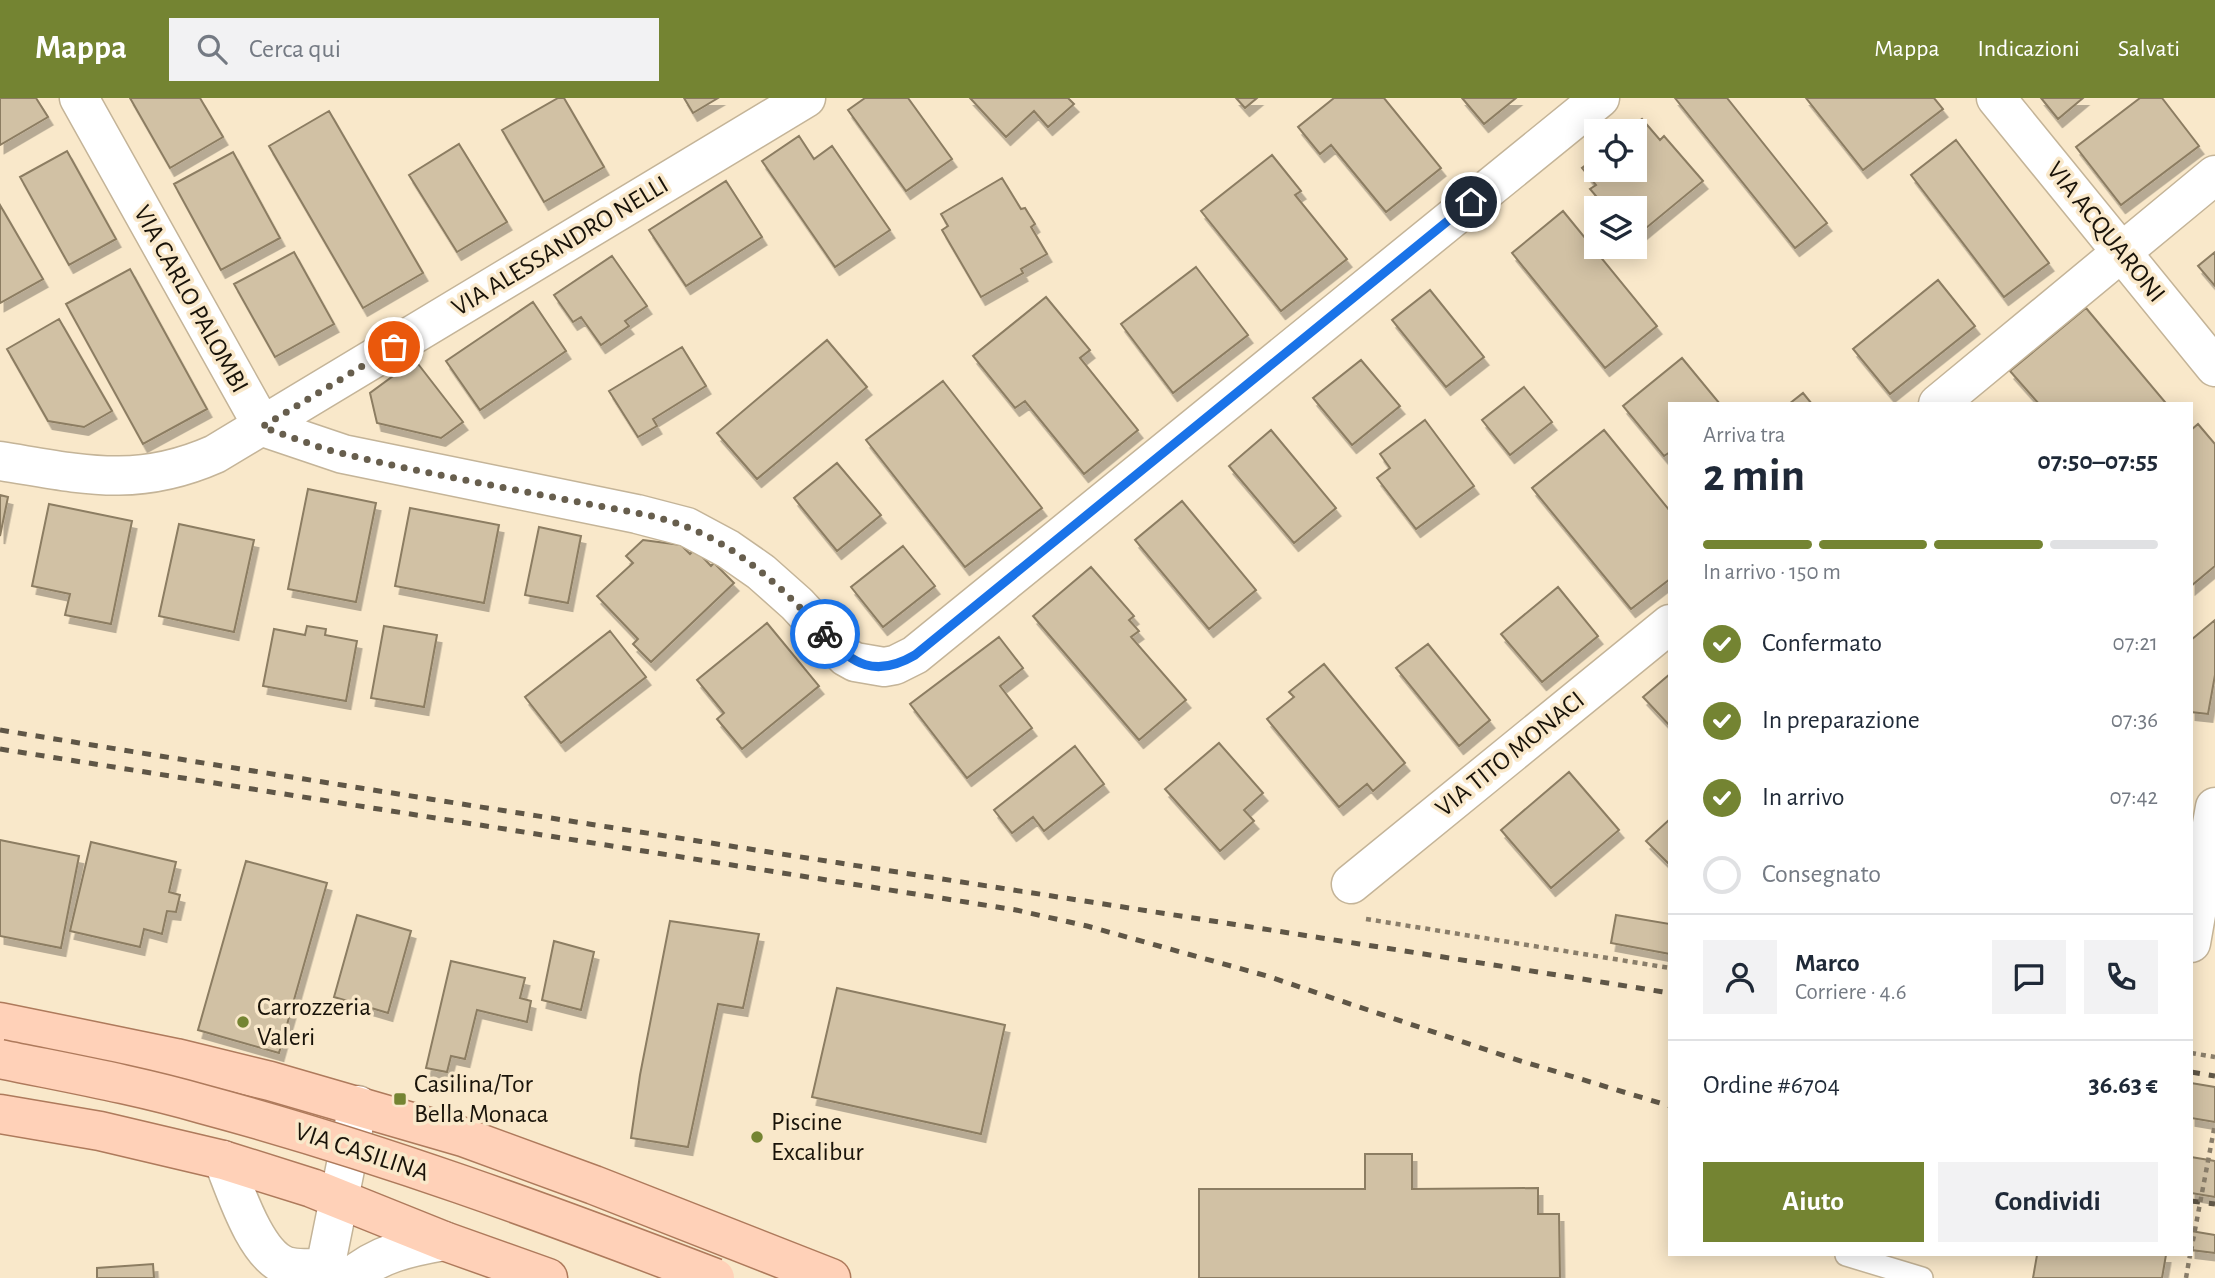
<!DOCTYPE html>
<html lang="it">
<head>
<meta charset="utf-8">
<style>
	body { margin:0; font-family:"Alegreya Sans",sans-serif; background:#f2f2f3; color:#1f2937; height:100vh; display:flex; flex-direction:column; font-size:26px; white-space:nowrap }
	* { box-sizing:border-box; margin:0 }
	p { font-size:23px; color:#747a83 }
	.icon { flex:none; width:38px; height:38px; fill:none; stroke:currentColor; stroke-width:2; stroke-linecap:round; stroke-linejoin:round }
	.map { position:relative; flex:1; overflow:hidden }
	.details { position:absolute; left:1668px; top:304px; width:525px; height:854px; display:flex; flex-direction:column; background:#fff; border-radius:0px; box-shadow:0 4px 18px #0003 }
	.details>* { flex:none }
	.fabs { position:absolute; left:1584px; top:21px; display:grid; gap:14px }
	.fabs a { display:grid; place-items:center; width:63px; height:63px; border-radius:0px; background:#fff; box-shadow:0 4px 18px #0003; font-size:35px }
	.pin { position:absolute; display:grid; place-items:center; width:60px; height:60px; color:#fff; margin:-30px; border:4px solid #fff; border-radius:50%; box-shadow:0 2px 7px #0007 }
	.courier { position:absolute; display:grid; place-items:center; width:70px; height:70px; margin:-35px; border:5px solid #1a73e8; border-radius:50%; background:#fff; color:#222; box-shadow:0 2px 9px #0007 }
	.overview em { font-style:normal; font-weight:600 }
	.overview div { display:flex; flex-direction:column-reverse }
	.overview { display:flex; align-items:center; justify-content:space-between; height:119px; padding:0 35px }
	h1 { font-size:46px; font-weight:600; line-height:52px }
	.bar { display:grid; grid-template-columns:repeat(4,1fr); gap:10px 7px; align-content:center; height:84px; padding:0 35px }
	.bar i { height:9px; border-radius:5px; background:#e0e1e3 }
	.bar .on { background:#748432 }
	.bar p { grid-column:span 4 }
	.line { display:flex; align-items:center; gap:18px; padding:0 35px; border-top:2px solid #e0e1e3 }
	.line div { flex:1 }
	.round { display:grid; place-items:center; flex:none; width:74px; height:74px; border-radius:0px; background:#f2f2f3 }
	ol { padding:0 35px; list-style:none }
	li { display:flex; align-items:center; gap:21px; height:77px }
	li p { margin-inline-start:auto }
	li .icon { padding:7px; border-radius:50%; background:#748432; color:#fff; stroke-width:4 }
	li:last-child { color:#747a83 }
	li i { width:38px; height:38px; border:4px solid #e0e1e3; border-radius:50% }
	.primary-button { display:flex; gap:14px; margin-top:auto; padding:14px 35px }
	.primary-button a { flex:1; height:80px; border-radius:0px; background:#748432; color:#fff; font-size:28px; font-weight:600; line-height:80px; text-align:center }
	.primary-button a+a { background:#f2f2f3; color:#1f2937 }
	header { display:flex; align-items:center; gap:42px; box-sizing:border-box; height:98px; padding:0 35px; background:#748432; color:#fff }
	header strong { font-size:33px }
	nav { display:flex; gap:38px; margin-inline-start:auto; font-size:24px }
	.search { width:490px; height:63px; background:#f2f2f3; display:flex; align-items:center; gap:18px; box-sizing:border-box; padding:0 24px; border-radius:0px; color:#747a83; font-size:26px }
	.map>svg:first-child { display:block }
	.building { fill:#d1c1a4; stroke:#8c7d62; stroke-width:2; filter:url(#shadow) }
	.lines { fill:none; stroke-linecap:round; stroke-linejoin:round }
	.service-casing { stroke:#c4b498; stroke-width:24 }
	.minor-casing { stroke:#c4b498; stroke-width:41 }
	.primary-casing { stroke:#ae7a5c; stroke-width:41 }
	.path { stroke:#8a7e6a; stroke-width:4.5; stroke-dasharray:5 5; stroke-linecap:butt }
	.service { stroke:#fff; stroke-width:21 }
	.minor { stroke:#fff; stroke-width:38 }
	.primary { stroke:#ffd1b8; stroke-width:38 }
	.rail { stroke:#5f5646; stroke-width:5; stroke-dasharray:9 9; stroke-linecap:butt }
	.primary-bridge-casing { stroke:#ae7a5c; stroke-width:41; stroke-linecap:butt }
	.path-bridge { stroke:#8a7e6a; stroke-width:4.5; stroke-dasharray:5 5; stroke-linecap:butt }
	.primary-bridge { stroke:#ffd1b8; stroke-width:38 }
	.done { stroke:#675e4d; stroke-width:7; stroke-dasharray:0 12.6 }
	.route { stroke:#1a73e8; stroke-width:9 }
	.poi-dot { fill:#748432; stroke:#f9e8ca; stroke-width:2.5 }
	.labels { text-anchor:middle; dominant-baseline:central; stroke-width:7; stroke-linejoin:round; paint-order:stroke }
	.street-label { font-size:26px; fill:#191309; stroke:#f9e8ca }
	.poi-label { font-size:26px; fill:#191309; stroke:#f9e8ca; text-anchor:start }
</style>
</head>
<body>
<header>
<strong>Mappa</strong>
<div class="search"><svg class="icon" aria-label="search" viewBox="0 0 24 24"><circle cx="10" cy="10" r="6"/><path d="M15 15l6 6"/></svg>Cerca qui</div>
<nav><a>Mappa</a><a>Indicazioni</a><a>Salvati</a></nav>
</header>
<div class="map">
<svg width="2215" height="1180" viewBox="0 0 2215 1180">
	<defs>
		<filter id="shadow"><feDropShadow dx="4.5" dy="8" stdDeviation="0" flood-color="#0004"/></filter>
	</defs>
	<rect width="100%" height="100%" fill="#f9e8ca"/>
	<path class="building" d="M0 0H36L48 19 0 47Z
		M130 0H200L223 39 170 70Z
		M558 0H564L604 69 544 104 502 32Z
		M684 0H718L693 15Z
		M865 0H908L952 61 906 93 848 12Z
		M970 0H1068L1074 6 1048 29 1034 13 1006 39Z
		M1236 0H1257L1245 10Z
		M1334 0H1384L1441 70 1386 114 1331 47 1320 56 1298 29Z
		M1462 0H1516L1484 26Z
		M1675 0H1727L1827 125 1795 150Z
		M1806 0H1934L1943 11 1863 72Z
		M2041 0H2083L2058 21Z
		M2140 0H2162L2199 48 2121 107 2076 49Z
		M329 13 423 175 363 210 269 48Z
		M1642 21 1660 42 1664 38 1703 83 1634 140V110H1606L1590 91 1596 87 1582 70 1596 59V72H1634V33H1627Z
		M799 38 814 61 832 48 890 132 835 169 762 63Z
		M1956 42 2049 165 2004 199 1911 77Z
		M459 46 507 124 457 154 409 77Z
		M67 53 116 141 69 167 20 79Z
		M233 54 280 140 221 172 174 86Z
		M1272 57 1301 93 1295 97 1347 161 1281 213 1201 113Z
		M1002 80 1021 111 1025 110 1035 126 1031 129 1047 156 1021 171 1023 175 981 199 942 132 948 128 941 116Z
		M726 83 762 139 686 188 649 132Z
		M0 107 43 181 0 205Z
		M1563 113 1657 228 1605 270 1512 155Z
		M294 154 334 226 275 259 234 186Z
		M2215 154V188L2198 168Z
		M612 158 647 208 625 223 629 228 601 247 581 219 573 224 554 197Z
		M1196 169 1248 237 1173 295 1121 226Z
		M130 171 207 311 143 346 66 206Z
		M1938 182 1975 228 1890 296 1853 251Z
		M1430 192 1484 259 1446 289 1392 222Z
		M1046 199 1090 252 1080 260 1138 332 1084 376 1025 303 1015 310 973 258Z
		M533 204 566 253 480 312 446 263Z
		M2086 210 2165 304 2162 306H2039L2010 273Z
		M59 221 112 313 84 329 48 323 7 251Z
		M827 242 867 289 757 381 717 335Z
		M682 249 706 288 653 321 657 328 638 339 609 293Z
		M1682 260 1720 306H1670V354L1664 358 1623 308Z
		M415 262 463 324 441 340 377 325 370 295Z
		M1361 262 1400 308 1352 347 1313 300Z
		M943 283 1042 410 965 469 866 342Z
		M1524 289 1552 324 1510 357 1482 322Z
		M1803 295 1812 306H1789Z
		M1425 322 1474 388 1416 431 1377 380 1390 370 1380 356Z
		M2198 326 2215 346V468L2191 488V332Z
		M1271 332 1336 410 1294 445 1229 368Z
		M1604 332 1670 413V481L1631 511 1532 390Z
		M837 365 881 417 837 453 794 400Z
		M308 391 376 405 356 504 288 491Z
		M0 397 8 399 0 438Z
		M1182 403 1256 492 1209 531 1135 442Z
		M49 406 132 423 111 526 65 517 70 496 32 488Z
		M410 410 499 427 484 505 395 488Z
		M179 426 254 442 234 534 159 518Z
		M539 429 581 438 568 505 525 497Z
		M643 442 681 447 690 456 695 451 711 468 714 465 734 485 651 564 633 546 638 541 597 498 633 465 626 458Z
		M903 448 935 488 883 529 851 489Z
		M1091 469 1134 518 1129 522 1139 533 1131 539 1186 602 1139 642 1033 518Z
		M1558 489 1598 538 1542 584 1501 536Z
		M2215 522V577L2208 616 2191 614V542Z
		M767 525 819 588 742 651 717 621 724 615 697 582Z
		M307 528 326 531 325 537 357 543 346 603 263 588 274 531 305 537Z
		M384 528 437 537 424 609 371 600Z
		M610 533 646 579 561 645 525 599Z
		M999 539 1023 570 1000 588 1032 630 967 680 910 606Z
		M1428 546 1490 622 1459 648 1396 570Z
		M1324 566 1405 665 1373 693 1367 686 1339 709 1267 621 1294 599 1289 594Z
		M1670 576V628L1643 599Z
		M1219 645 1263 695 1244 712 1254 723 1220 753 1165 691Z
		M1075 648 1104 686 1044 733 1033 719 1012 735 994 712Z
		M1569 674 1619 732 1551 790 1501 732Z
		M1670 721V767L1646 743Z
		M0 742 79 758 61 850 0 838Z
		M91 744 176 764 169 794 180 797 176 814 167 813 162 836 144 831 140 849 70 833Z
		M246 763 327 785 279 955 198 932Z
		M357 817 411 833 388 915 334 899Z
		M1616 817 1670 826V856L1611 845Z
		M670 823 759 836 743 910 718 906 688 1049 631 1040 640 977Z
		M554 843 594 854 581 912 542 902Z
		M451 863 525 880 520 900 531 903 527 924 477 912 465 961 451 958 447 974 426 970Z
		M837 890 1005 927 981 1036 812 999Z
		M2191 985 2215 989V1024L2191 1020Z
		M1365 1056H1412V1091L1538 1090V1116H1559L1560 1180H1199V1091H1365Z
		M2191 1059 2215 1063V1099L2191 1095Z
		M2191 1133 2215 1137V1155L2191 1152Z
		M2037 1157H2166L2162 1180H2033Z
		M153 1166 154 1180H97V1170Z"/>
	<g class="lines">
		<defs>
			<path id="service" d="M1846 1157 1922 1180"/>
			<path id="minor" d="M79 0 263 329 343 356 637 416 687 429 728 451 761 474 797 506 846 559 855 564 884 569 895 567 915 557 1600 0
				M1996 0 2215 269
				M1938 306 2215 77
				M0 363C81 376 136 391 215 356L806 0
				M1351 786 1670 526
				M2191 845 2215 709
				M223 1062C235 1091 255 1157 286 1168 299 1172 312 1170 324 1169
				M323 1180 358 1007
				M350 1180C377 1156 409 1149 444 1143"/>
			<path id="primary" d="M0 924 176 960 270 983 463 1039 594 1087 831 1180
				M0 1016 100 1033 223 1062 312 1090 444 1143 548 1180"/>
		</defs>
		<use href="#service" class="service-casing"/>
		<use href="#minor" class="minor-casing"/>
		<use href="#primary" class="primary-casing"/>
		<path class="path" d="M1366 821 1670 870
			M2191 955 2215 959
			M2186 1180 2190 1157"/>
		<use href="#service" class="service"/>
		<use href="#minor" class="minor"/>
		<use href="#primary" class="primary"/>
		<path class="rail" d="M0 632C556 723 1113 806 1670 895
			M0 651 1016 812 1087 828 1267 878 1511 960 1670 1008
			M2191 974 2215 978
			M2191 1103 2215 1106"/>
		<defs>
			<path id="primary-bridge" d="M0 961C68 975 136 987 202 1006 377 1053 546 1115 715 1180"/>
		</defs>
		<use href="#primary-bridge" class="primary-bridge-casing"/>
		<path class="path-bridge" d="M2191 1153 2215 1026"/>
		<use href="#primary-bridge" class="primary-bridge"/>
	</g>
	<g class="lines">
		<path class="done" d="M394 249 262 329 325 351 369 362C440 378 512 391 583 405 617 412 655 416 687 429 741 450 787 494 825 536"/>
		<path class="route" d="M825 536C852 567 876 580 915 557L1471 104"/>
	</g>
	<g class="poi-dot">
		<circle cx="243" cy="924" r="7"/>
		<rect x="393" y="994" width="14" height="14" rx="3.5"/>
		<circle cx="757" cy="1039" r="7"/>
	</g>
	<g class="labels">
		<g class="street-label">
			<text transform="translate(2106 134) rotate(51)">VIA ACQUARONI</text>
			<text transform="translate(560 148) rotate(-31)">VIA ALESSANDRO NELLI</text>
			<text transform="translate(191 201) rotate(61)">VIA CARLO PALOMBI</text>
			<text transform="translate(1510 656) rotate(-39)">VIA TITO MONACI</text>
			<text transform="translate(362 1054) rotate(18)">VIA CASILINA</text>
		</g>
		<g class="poi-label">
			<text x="257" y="909">Carrozzeria<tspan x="257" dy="30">Valeri</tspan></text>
			<text x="414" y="986">Casilina/Tor<tspan x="414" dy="30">Bella Monaca</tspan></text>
			<text x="771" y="1024">Piscine<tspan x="771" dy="30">Excalibur</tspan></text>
		</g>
	</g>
</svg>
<div class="fabs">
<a><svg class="icon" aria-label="locate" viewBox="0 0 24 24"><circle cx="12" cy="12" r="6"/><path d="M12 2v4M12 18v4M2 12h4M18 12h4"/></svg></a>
<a><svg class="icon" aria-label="layers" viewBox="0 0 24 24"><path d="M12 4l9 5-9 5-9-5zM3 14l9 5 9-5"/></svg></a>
</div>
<div class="pin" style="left:394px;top:249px;background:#ea580c"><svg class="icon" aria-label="bag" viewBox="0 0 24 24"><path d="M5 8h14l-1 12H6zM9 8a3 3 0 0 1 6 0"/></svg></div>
<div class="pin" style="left:1471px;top:104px;background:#1f2937"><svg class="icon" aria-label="home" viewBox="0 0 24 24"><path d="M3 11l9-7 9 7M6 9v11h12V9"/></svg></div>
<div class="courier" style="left:825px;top:536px"><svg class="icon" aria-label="bike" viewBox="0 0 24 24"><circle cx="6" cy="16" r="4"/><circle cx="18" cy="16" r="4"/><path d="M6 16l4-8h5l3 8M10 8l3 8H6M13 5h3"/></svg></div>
<section class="details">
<div class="overview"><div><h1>2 min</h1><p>Arriva tra</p></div><em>07:50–07:55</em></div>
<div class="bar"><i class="on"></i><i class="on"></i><i class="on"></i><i></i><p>In arrivo · 150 m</p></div>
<ol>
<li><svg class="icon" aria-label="check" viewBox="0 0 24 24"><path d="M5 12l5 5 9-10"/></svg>Confermato<p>07:21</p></li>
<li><svg class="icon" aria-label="check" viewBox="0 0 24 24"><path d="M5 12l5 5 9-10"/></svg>In preparazione<p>07:36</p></li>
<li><svg class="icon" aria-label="check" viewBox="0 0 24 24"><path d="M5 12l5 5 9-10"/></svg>In arrivo<p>07:42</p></li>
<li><i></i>Consegnato</li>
</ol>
<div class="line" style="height:126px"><a class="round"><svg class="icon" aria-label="person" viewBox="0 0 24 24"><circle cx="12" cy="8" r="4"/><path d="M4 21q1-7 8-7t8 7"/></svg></a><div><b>Marco</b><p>Corriere · 4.6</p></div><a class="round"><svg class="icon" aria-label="chat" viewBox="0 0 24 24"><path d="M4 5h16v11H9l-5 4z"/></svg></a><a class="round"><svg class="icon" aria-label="phone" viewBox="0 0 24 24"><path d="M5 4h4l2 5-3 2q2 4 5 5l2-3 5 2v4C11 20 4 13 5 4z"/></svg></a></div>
<div class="line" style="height:91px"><div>Ordine #6704</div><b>36.63 €</b></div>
<div class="primary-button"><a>Aiuto</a><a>Condividi</a></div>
</section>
</div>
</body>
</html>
